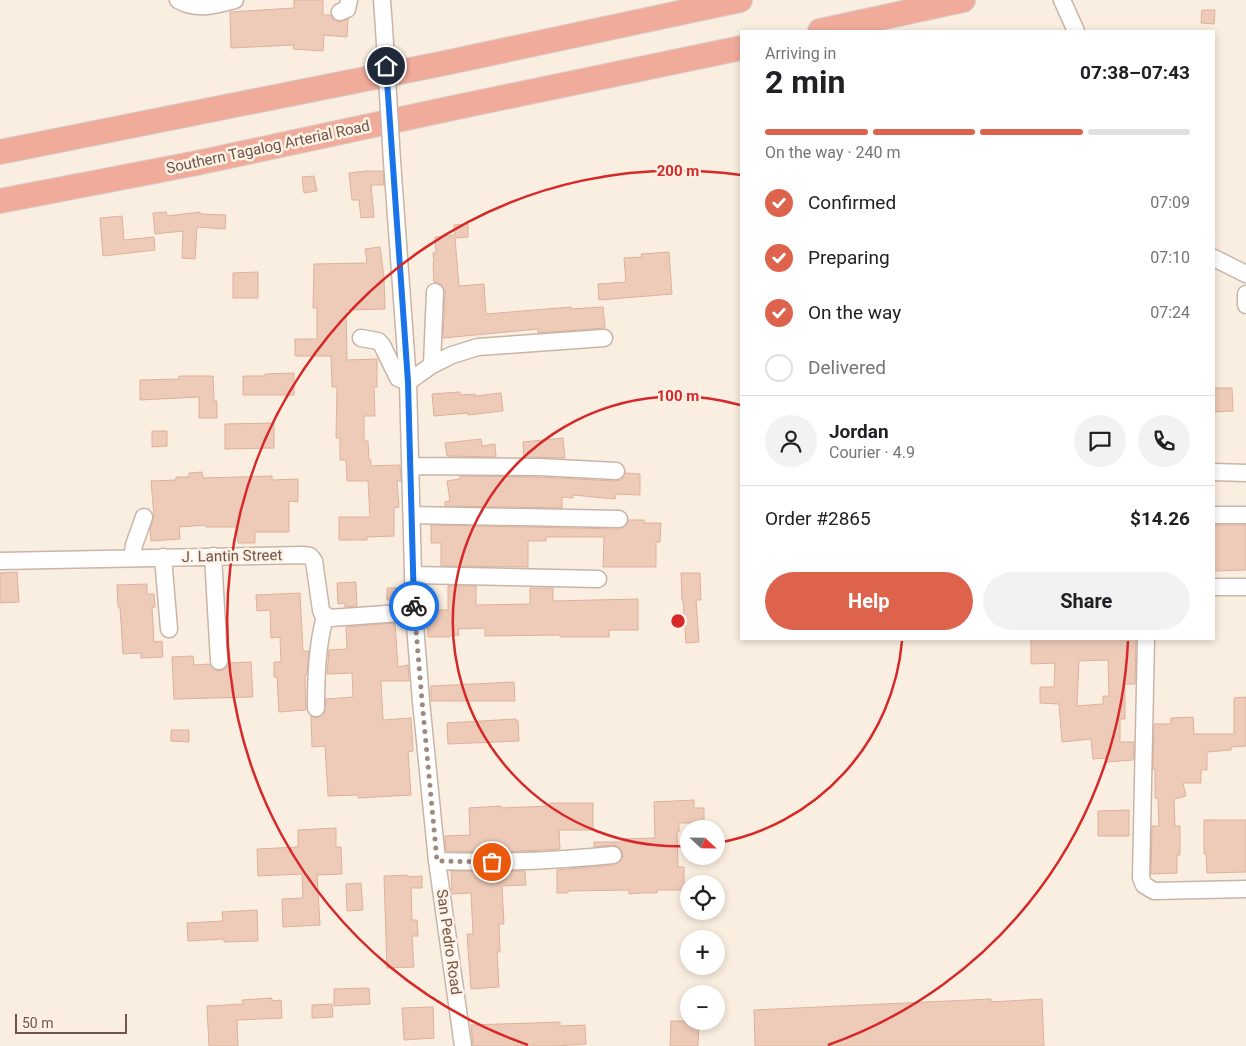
<!DOCTYPE html>
<html lang="en">
<head>
<meta charset="utf-8">
<style>
	body { margin:0; font-family:Roboto,sans-serif; background:#f2f2f2; color:#202124; height:100vh; display:flex; flex-direction:column; font-size:19px; white-space:nowrap }
	* { box-sizing:border-box; margin:0 }
	p { font-size:16px; color:#757577 }
	.icon { flex:none; width:28px; height:28px; fill:none; stroke:currentColor; stroke-width:2; stroke-linecap:round; stroke-linejoin:round }
	.map { position:relative; flex:1; overflow:hidden }
	.details { position:absolute; left:740px; top:30px; width:475px; height:610px; display:flex; flex-direction:column; background:#fff; border-radius:0px; box-shadow:0 2px 8px #0003 }
	.details>* { flex:none }
	.needle { width:32px; rotate:112deg }
	.fabs { position:absolute; left:680px; top:820px; display:grid; gap:10px }
	.fabs a { display:grid; place-items:center; width:45px; height:45px; border-radius:50%; background:#fff; box-shadow:0 2px 8px #0003; font-size:25px }
	.scale { position:absolute; left:15px; bottom:12px; width:112px; box-sizing:border-box; padding-left:5px; border:2px solid #6f5449; border-top:0; font-size:14px; line-height:18px; white-space:nowrap; color:#6f5449; -webkit-text-stroke:4px #fef2e5; paint-order:stroke }
	.pin { position:absolute; display:grid; place-items:center; width:42px; height:42px; color:#fff; margin:-21px; border:2px solid #fff; border-radius:50%; box-shadow:0 1px 5px #0007 }
	.courier { position:absolute; display:grid; place-items:center; width:50px; height:50px; margin:-25px; border:4px solid #1a73e8; border-radius:50%; background:#fff; color:#222; box-shadow:0 1px 6px #0007 }
	.headline em { font-style:normal; font-weight:700 }
	.headline div { display:flex; flex-direction:column-reverse }
	.headline { display:flex; align-items:center; justify-content:space-between; height:85px; padding:0 25px }
	h1 { font-size:32px; font-weight:700; line-height:38px }
	.bar { display:grid; grid-template-columns:repeat(4,1fr); gap:8px 5px; align-content:center; height:60px; padding:0 25px }
	.bar i { height:6px; border-radius:4px; background:#e0e0e0 }
	.bar .active { background:#dd634c }
	.bar p { grid-column:span 4 }
	.line { display:flex; align-items:center; gap:12px; padding:0 25px; border-top:1px solid #e0e0e0 }
	.line div { flex:1 }
	.round { display:grid; place-items:center; flex:none; width:52px; height:52px; border-radius:26px; background:#f2f2f2 }
	ol { padding:0 25px; list-style:none }
	li { display:flex; align-items:center; gap:15px; height:55px }
	li p { margin-inline-start:auto }
	li .icon { padding:5px; border-radius:50%; background:#dd634c; color:#fff; stroke-width:4 }
	li:last-child { color:#757577 }
	li i { width:28px; height:28px; border:2px solid #e0e0e0; border-radius:50% }
	.button { display:flex; gap:10px; margin-top:auto; padding:10px 25px }
	.button a { flex:1; height:58px; border-radius:30px; background:#dd634c; color:#fff; font-size:20px; font-weight:700; line-height:58px; text-align:center }
	.button a+a { background:#f2f2f2; color:#202124 }
	.map>svg:first-child { display:block }
	.building { fill:#eecbb9; stroke:#dfb09b; fill-rule:evenodd }
	.lines { fill:none; stroke-linecap:round; stroke-linejoin:round }
	.minor-casing { stroke:#c9b5a8; stroke-width:19 }
	.highway-casing { stroke:#d7cfcc; stroke-width:26 }
	.minor { stroke:#fff; stroke-width:16 }
	.highway { stroke:#f1ab9a; stroke-width:24 }
	.minor-bridge-casing { stroke:#c9b5a8; stroke-width:19; stroke-linecap:butt }
	.minor-bridge { stroke:#fff; stroke-width:16 }
	.done { stroke:#a08a7e; stroke-width:5; stroke-dasharray:0 9 }
	.route { stroke:#1a73e8; stroke-width:6 }
	.ring { fill:none; stroke:#d62828; stroke-width:2.5 }
	.labels { text-anchor:middle; dominant-baseline:central; stroke-width:5; stroke-linejoin:round; paint-order:stroke }
	.street-label { font-size:15px; fill:#6f5449; stroke:#fef2e5 }
	.centre { fill:#d62828; stroke:#fef2e5; stroke-width:2.5 }
	.ring-label { font-size:15px; text-anchor:middle; font-weight:bold; fill:#d62828; stroke:#fef2e5; stroke-width:5; stroke-linejoin:round; paint-order:stroke }
</style>
</head>
<body>
<div class="map">
<svg width="1246" height="1046" viewBox="0 0 1246 1046">
	<rect width="100%" height="100%" fill="#faeee0"/>
	<path class="building" d="M294 0H323V15H331L334 20 338 22 348 19 347 37 324 35 323 51 293 49 294 45 231 48 230 12 294 8Z
		M1202 10H1215L1214 24 1201 23Z
		M366 171H383L384 185H371L374 217 361 218 359 200H352L349 173Z
		M314 176 317 191 304 193 302 177Z
		M166 212 167 216 200 212V214L226 215 225 229 197 227 195 259 182 258 183 231 155 234 153 213Z
		M122 216 124 240 154 237 155 250 103 256 100 218Z
		M468 224V237L455 238 459 286 484 284 486 314 571 307V309L603 307 605 328 538 333V329L443 338 445 292 441 284 434 282 433 263H434L433 253H436L435 237 455 235 454 225Z
		M380 247 384 277 385 309 346 310 347 360 377 359V387H374L375 416H364V441H368L369 460H371V466L400 465 401 481H397L399 507 394 508V536L367 537V540H339V517H370L368 481H347L346 460H340V438H336L337 387H332L331 356H295V339H317V308H313L314 264 367 263 365 249Z
		M669 252 672 294 599 300 598 284 626 282 624 258 642 257 641 254Z
		M258 272V298H233V273Z
		M294 373V395H243V376H265V374Z
		M179 376H213L214 401H217V418H199V397L140 400V380L179 379Z
		M1214 388H1232L1233 411 1214 412Z
		M460 392V395L475 394V396L501 393 503 411 468 415V413L434 416 432 394Z
		M274 423V448L225 449V424Z
		M152 431H167V446L152 447Z
		M563 438 565 458 524 457 523 442Z
		M481 439 482 446 495 444 496 457 447 456 445 443Z
		M202 472 203 478 272 476V480L298 479V502L289 501V532H255V543H238L237 527H206V525L179 527 180 539 151 541 150 529 154 516 151 481 176 480V477H189V473Z
		M625 473 640 474V495L616 494 615 499 573 495V498L562 497V508L445 506V502L450 501 447 481 460 479V476L539 477 615 481 621 480Z
		M629 520H644V523H661L660 542H656V567H603L604 537H546V541H528V567L441 566V543H431V525L619 529 624 527Z
		M1214 525H1246V570L1214 571Z
		M17 572 19 602 0 603V573Z
		M681 573H700L701 600H696L699 642 686 643 683 600H682Z
		M356 582 357 606 345 607V603L338 604 337 583Z
		M147 584V594H154L155 607H152L154 642 162 641 163 657 141 658V653L123 654 120 607H118L117 585Z
		M448 586H476V605L530 604V588H553V601L638 599V630H609V637H560V635L485 636V628L458 629 459 635 449 636V637H428L427 610H448Z
		M387 588H400V599L387 600Z
		M300 593 303 651H309L307 675H305L306 710 279 712 277 677H274V662H281L280 637 271 638 270 610 257 611 256 595Z
		M395 623 398 667 408 665 409 681H381L383 720 411 718 413 751 408 752 411 795 358 798V795L328 796 325 746 312 747 311 716 316 718 324 713 326 699 353 697 352 673 327 674 329 650 347 649 346 627Z
		M1031 639H1136L1135 684H1125V719H1120V742H1134L1133 760 1107 762V758L1093 759 1091 739 1062 742 1059 704 1040 703V687H1054L1055 663 1031 664ZM1108 660 1109 696H1103V704L1077 706 1079 661Z
		M193 656 194 665 210 664 214 670 219 671 225 669 229 663 251 662 253 697 174 699 172 657Z
		M514 682 515 701H431V686Z
		M1246 697V746L1231 747V750L1207 752V770H1201V783H1183L1186 796 1174 799 1175 826H1180V855H1177V873L1151 874 1152 826H1159L1158 798H1155V769H1153L1154 724H1171V718L1193 717 1194 734H1234V698Z
		M516 719V721H518L519 741 448 744 447 723Z
		M171 730H189V742L171 741Z
		M694 800V808H704V823H679V832H677L678 867H684V890H657V893H643L629 894V890L568 891V893H557V870L614 865 622 860 623 854 618 846 612 845 594 847V842H621V839L655 838 654 802Z
		M550 803H593V830H559L560 849 503 852 446 851 445 836 470 835 469 808 501 806V808L550 806Z
		M1129 810V836H1098V811Z
		M1204 820H1246V872L1207 873 1206 854H1204Z
		M336 828V847H341L342 874 317 875 320 925 283 927 282 899 303 898 302 874 258 876 257 849 298 847V830Z
		M451 871H525L526 885 502 886 504 924H499L500 952H497L499 987 471 989 467 934H473L471 893 452 894Z
		M408 875V877L422 876V888H411L412 920H417L418 936H412L414 967 387 968 384 876Z
		M361 883 363 910 347 911 346 884Z
		M257 910 258 941 224 942V939L188 941 187 923 223 921 222 912Z
		M369 988 370 1004 334 1006V989Z
		M272 998V1001L281 1000 282 1018 237 1020 238 1046H209L207 1006 243 1004 242 1000Z
		M991 999V1002L1042 999 1044 1046H755L754 1010Z
		M332 1004 333 1017 312 1018V1005Z
		M433 1007 434 1038 404 1040 402 1008Z
		M671 1021H699L698 1046H670Z
		M560 1022V1026L585 1025 586 1044 555 1046H473L471 1025Z"/>
	<g class="lines">
		<defs>
			<path id="minor" d="M178 0C197 11 215 5 235 0
				M382 0 384 28
				M1062 0 1076 31
				M340 12 347 9 349 0
				M392 161 408 382 414 612 421 701 437 861 463 1046
				M1214 258 1246 274
				M1246 294V305
				M361 338 378 341 382 345 398 378 408 382 432 365 452 355 478 347 604 338
				M432 365 435 292
				M410 466 539 467 616 471
				M1214 472 1246 473
				M412 515 619 519
				M1214 515H1246
				M213 556 219 661
				M163 557 169 629
				M132 558 134 545 144 517
				M0 561 303 555 310 556 314 561 321 610 322 613 330 618 414 612
				M414 575 598 579
				M1214 587H1246
				M1146 639 1141 878 1144 885 1154 891 1246 889
				M316 708C316 676 317 647 325 616
				M437 861C496 863 555 861 613 855"/>
			<path id="highway" d="M820 31 963 0
				M0 152 445 63 740 0
				M0 201 197 163 448 109 741 48"/>
		</defs>
		<use href="#minor" class="minor-casing"/>
		<use href="#highway" class="highway-casing"/>
		<use href="#minor" class="minor"/>
		<use href="#highway" class="highway"/>
		<defs>
			<path id="minor-bridge" d="M384 28 392 161"/>
		</defs>
		<use href="#minor-bridge" class="minor-bridge-casing"/>
		<use href="#minor-bridge" class="minor-bridge"/>
	</g>
	<g class="lines">
		<path class="done" d="M414 606 422 701 437 861 492 862"/>
		<path class="route" d="M386 66 408 382 414 606"/>
	</g>
	<g class="ring">
		<path d="M902 641A225 225 0 0 1 717 843M688 846A225 225 0 1 1 740 405"/>
		<path d="M1128 641A450 450 0 0 1 828 1045M528 1045A450 450 0 0 1 741 175"/>
	</g>
	<g class="labels">
		<g class="street-label">
			<text transform="translate(268 147) rotate(-12)">Southern Tagalog Arterial Road</text>
			<text transform="translate(232 556) rotate(-1)">J. Lantin Street</text>
			<text transform="translate(449 942) rotate(82)">San Pedro Road</text>
		</g>
	</g>
	<circle cx="678" cy="621" r="8" class="centre"/>
	<g class="ring-label">
		<text x="678" y="176">200 m</text>
		<text x="678" y="401">100 m</text>
	</g>
</svg>
<div class="fabs">
<a><svg class="needle" viewBox="-14 -14 28 28"><path d="M0-13l5 13h-10z" fill="#e53935"/><path d="M0 13l5-13h-10z" fill="#757577"/></svg></a>
<a><svg class="icon" aria-label="locate" viewBox="0 0 24 24"><circle cx="12" cy="12" r="6"/><path d="M12 2v4M12 18v4M2 12h4M18 12h4"/></svg></a>
<a>+</a>
<a>−</a>
</div>
<div class="scale">50 m</div>
<div class="pin" style="left:492px;top:862px;background:#ea580c"><svg class="icon" aria-label="bag" viewBox="0 0 24 24"><path d="M5 8h14l-1 12H6zM9 8a3 3 0 0 1 6 0"/></svg></div>
<div class="pin" style="left:386px;top:66px;background:#1f2937"><svg class="icon" aria-label="home" viewBox="0 0 24 24"><path d="M3 11l9-7 9 7M6 9v11h12V9"/></svg></div>
<div class="courier" style="left:414px;top:606px"><svg class="icon" aria-label="bike" viewBox="0 0 24 24"><circle cx="6" cy="16" r="4"/><circle cx="18" cy="16" r="4"/><path d="M6 16l4-8h5l3 8M10 8l3 8H6M13 5h3"/></svg></div>
<section class="details">
<div class="headline"><div><h1>2 min</h1><p>Arriving in</p></div><em>07:38–07:43</em></div>
<div class="bar"><i class="active"></i><i class="active"></i><i class="active"></i><i></i><p>On the way · 240 m</p></div>
<ol>
<li><svg class="icon" aria-label="check" viewBox="0 0 24 24"><path d="M5 12l5 5 9-10"/></svg>Confirmed<p>07:09</p></li>
<li><svg class="icon" aria-label="check" viewBox="0 0 24 24"><path d="M5 12l5 5 9-10"/></svg>Preparing<p>07:10</p></li>
<li><svg class="icon" aria-label="check" viewBox="0 0 24 24"><path d="M5 12l5 5 9-10"/></svg>On the way<p>07:24</p></li>
<li><i></i>Delivered</li>
</ol>
<div class="line" style="height:90px"><a class="round"><svg class="icon" aria-label="person" viewBox="0 0 24 24"><circle cx="12" cy="8" r="4"/><path d="M4 21q1-7 8-7t8 7"/></svg></a><div><b>Jordan</b><p>Courier · 4.9</p></div><a class="round"><svg class="icon" aria-label="chat" viewBox="0 0 24 24"><path d="M4 5h16v11H9l-5 4z"/></svg></a><a class="round"><svg class="icon" aria-label="phone" viewBox="0 0 24 24"><path d="M5 4h4l2 5-3 2q2 4 5 5l2-3 5 2v4C11 20 4 13 5 4z"/></svg></a></div>
<div class="line" style="height:65px"><div>Order #2865</div><b>$14.26</b></div>
<div class="button"><a>Help</a><a>Share</a></div>
</section>
</div>
</body>
</html>
